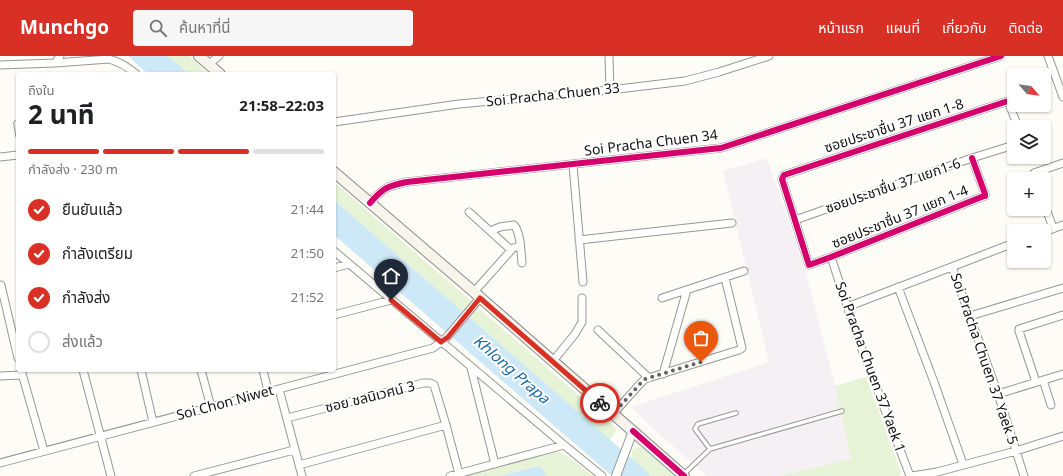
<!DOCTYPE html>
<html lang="th">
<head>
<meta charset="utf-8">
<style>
	body { margin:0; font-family:Georgia,"Noto Sans Thai",serif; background:#f6f6f6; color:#202124; height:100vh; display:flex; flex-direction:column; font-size:15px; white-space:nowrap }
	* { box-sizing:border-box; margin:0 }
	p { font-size:13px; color:#757577 }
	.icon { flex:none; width:22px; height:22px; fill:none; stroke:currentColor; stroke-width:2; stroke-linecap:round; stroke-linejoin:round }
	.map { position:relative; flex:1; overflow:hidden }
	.sheet { position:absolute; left:16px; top:16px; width:320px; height:300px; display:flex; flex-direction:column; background:#fff; border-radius:4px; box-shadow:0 1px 3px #0004 }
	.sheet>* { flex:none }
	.needle { width:26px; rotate:118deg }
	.controls { position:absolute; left:1007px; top:12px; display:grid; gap:8px }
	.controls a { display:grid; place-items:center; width:44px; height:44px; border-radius:4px; background:#fff; box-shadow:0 1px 3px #0004; font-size:20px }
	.pin { position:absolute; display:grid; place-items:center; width:34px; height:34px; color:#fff; margin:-41px -17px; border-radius:50% 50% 50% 0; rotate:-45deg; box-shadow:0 0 4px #0007 }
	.pin .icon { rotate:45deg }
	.courier { position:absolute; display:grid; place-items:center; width:40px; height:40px; margin:-20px; border:3px solid #d93025; border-radius:50%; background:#fff; color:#222; box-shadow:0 1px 5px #0007 }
	.summary em { font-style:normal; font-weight:700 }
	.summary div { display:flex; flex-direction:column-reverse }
	.summary { display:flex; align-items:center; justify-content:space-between; height:68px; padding:0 12px }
	h1 { font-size:26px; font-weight:700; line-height:30px }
	.bar { display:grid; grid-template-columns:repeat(4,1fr); gap:6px 4px; align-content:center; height:48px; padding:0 12px }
	.bar i { height:5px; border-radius:3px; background:#e0e0e0 }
	.bar .current { background:#d93025 }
	.bar p { grid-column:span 4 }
	ol { padding:0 12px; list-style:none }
	li { display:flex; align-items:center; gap:12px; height:44px }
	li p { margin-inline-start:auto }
	li .icon { padding:4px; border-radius:50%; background:#d93025; color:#fff; stroke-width:4 }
	li:last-child { color:#757577 }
	li i { width:22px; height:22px; border:2px solid #e0e0e0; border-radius:50% }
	header { display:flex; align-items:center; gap:24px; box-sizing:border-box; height:56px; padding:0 20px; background:#d93025; color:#fff }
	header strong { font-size:19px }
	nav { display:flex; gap:22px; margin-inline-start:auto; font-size:14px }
	.search { width:280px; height:36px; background:#f6f6f6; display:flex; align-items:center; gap:10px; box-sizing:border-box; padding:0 14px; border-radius:4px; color:#757577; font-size:15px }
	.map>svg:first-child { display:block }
	.industrial { fill:#f5f0f3 }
	.green { fill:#e7f3d7 }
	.water { fill:#cde8f7 }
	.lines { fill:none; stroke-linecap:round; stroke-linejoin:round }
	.service-casing { stroke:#979795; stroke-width:5.5 }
	.minor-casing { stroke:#979795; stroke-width:9 }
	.tertiary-casing { stroke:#979795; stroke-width:10 }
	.secondary-casing { stroke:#8e8d8b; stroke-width:12 }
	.service { stroke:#fffffe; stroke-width:3.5 }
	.minor { stroke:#fffffe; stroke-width:7 }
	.tertiary { stroke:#fffffe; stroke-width:8 }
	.secondary { stroke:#f6f4eb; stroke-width:10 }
	.cycleway-casing { stroke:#fff; stroke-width:8 }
	.cycleway { stroke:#d6006c; stroke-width:6 }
	.done { stroke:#646362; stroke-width:4; stroke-dasharray:0 7.2 }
	.route { stroke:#d93025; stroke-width:5 }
	.labels { text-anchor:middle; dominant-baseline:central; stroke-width:4; stroke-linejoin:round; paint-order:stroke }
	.street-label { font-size:14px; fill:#111; stroke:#fff }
	.water-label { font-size:15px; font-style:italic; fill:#1768a6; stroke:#fff }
</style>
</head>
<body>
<header>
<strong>Munchgo</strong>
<div class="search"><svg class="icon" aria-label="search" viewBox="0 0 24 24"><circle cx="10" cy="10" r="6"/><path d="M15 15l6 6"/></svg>ค้นหาที่นี่</div>
<nav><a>หน้าแรก</a><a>แผนที่</a><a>เกี่ยวกับ</a><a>ติดต่อ</a></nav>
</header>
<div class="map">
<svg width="1063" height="420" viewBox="0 0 1063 420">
	<rect width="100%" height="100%" fill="#fdfcf7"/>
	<path class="industrial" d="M767 102 806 216 835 330 851 403 779 420H707L650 370 631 351 769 306 723 115Z"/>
	<path class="green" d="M168 0H189L209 18H189Z
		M334 126 614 370 616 375 610 384 334 144Z
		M866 321 901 417 899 420H779L851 403 835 330Z
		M641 391 674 420H652L632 403V394L636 392Z
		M559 396 577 407 593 420H546L542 412 538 410 499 420H458L540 398Z"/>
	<path class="water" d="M128 0H168L189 18H148Z
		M334 144 652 420H612L334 179Z
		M538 410 542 412 546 420H499Z"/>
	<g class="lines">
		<defs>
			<path id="service" d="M16 67 18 80
				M710 393 695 373 698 368 736 357
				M684 418 710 393 842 355"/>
			<path id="minor" d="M609 0 610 34
				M1048 0 1063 41
				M55 7 109 3C120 6 128 11 136 18
				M209 8 219 0
				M0 9 55 7 60 0
				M1008 45 1018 71
				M334 66 459 48 610 34 685 25 719 16 769 0
				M0 101 18 99
				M972 102 985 138V140H984L831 201 809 209 782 123 784 119 1014 43
				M573 109 583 226
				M1036 123 1034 117 1063 107
				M370 147C383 132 387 130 407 126L721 92 1001 0
				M1044 147 1053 172
				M469 156 511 194
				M795 164 972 102 1014 89
				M490 175 500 171 514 169C521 177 521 197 522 207
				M1044 176 1063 169
				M579 184 732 167
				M334 195 564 389 602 420
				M831 201 858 283 910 420
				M952 211 998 338 1024 420
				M334 212 349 208
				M1 229 18 302
				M898 231 934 326 963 408
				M474 236 513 192 520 190
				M662 242 744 215
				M847 251 1014 187
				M334 259 391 244
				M970 260 1063 232
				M598 274 649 322
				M553 305 575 278 582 266V242
				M471 312 495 408
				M21 314 44 395
				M83 314 111 420
				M141 314 153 366
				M201 314 211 351
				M263 314 268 335
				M663 318 687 234
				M0 320 22 319
				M1043 324 1051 349
				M1036 326 1019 275V273L1063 259
				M279 333 302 420
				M998 338 1063 318
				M613 358 639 329 645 323 739 294 742 292 725 222
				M287 362 423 327H430L434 329 446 369 459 418
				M0 407 433 292 441 286 447 281 480 242
				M299 409 446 369
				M194 420 294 394
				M450 420 564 389
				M912 420 937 416 1016 395 1063 380"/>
			<path id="tertiary" d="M616 420 633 375"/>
			<path id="secondary" d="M199 0 220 18
				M334 116 474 236 684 420"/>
		</defs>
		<use href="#service" class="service-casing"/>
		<use href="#minor" class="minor-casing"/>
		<use href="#tertiary" class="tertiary-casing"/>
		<use href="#secondary" class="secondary-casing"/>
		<use href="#service" class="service"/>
		<use href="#minor" class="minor"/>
		<use href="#tertiary" class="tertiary"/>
		<use href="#secondary" class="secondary"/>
		<defs>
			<path id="cycleway" d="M972 102 985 138V140H984L831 201 809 209 782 123 784 119 1014 43
				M370 147C383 132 387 130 407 126L721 92 1001 0
				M633 375 684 420"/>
		</defs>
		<use href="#cycleway" class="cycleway-casing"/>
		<use href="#cycleway" class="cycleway"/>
	</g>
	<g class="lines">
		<path class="done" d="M600 347 613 358 639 329 645 323 701 306"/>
		<path class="route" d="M391 244 441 286 448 281 480 242 600 347"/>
	</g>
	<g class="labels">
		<g class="street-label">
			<text transform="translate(553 39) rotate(-6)">Soi Pracha Chuen 33</text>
			<text transform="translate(894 70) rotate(-18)">ซอยประชาชื่น 37 แยก 1-8</text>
			<text transform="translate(651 87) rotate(-7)">Soi Pracha Chuen 34</text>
			<text transform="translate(893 130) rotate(-19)">ซอยประชาชื่น 37 แยก1-6</text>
			<text transform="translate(900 161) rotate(-22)">ซอยประชาชื่น 37 แยก 1-4</text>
			<text transform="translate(984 303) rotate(71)">Soi Pracha Chuen 37 Yaek 5</text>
			<text transform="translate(870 311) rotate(70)">Soi Pracha Chuen 37 Yaek 1</text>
			<text transform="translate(370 341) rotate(-14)">ซอย ชลนิเวศน์ 3</text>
			<text transform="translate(225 347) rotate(-15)">Soi Chon Niwet</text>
		</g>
		<g class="water-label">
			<text transform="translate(511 314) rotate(41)">Khlong Prapa</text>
		</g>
	</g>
</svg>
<div class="controls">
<a><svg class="needle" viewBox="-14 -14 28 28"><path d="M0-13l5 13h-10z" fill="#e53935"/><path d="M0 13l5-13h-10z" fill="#757577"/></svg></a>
<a><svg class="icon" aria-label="layers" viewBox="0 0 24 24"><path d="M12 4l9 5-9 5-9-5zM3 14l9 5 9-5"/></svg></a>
<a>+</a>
<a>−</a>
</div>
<div class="pin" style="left:701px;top:306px;background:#ea580c"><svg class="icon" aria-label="bag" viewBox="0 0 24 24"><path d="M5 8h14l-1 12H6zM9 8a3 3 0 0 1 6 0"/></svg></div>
<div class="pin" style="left:391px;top:244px;background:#1f2937"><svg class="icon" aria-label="home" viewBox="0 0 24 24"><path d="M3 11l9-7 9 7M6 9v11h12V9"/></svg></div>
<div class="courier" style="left:600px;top:347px"><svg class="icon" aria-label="bike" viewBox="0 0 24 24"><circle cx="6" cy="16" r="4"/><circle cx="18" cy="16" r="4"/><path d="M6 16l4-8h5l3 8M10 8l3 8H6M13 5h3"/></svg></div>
<section class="sheet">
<div class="summary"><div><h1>2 นาที</h1><p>ถึงใน</p></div><em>21:58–22:03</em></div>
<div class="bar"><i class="current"></i><i class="current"></i><i class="current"></i><i></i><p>กำลังส่ง · 230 m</p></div>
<ol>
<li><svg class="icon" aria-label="check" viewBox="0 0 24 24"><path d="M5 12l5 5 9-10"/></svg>ยืนยันแล้ว<p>21:44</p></li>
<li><svg class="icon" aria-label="check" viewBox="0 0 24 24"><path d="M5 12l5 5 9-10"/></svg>กำลังเตรียม<p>21:50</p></li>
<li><svg class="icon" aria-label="check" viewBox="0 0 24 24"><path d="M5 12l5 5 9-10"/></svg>กำลังส่ง<p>21:52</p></li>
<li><i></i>ส่งแล้ว</li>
</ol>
</section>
</div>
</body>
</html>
